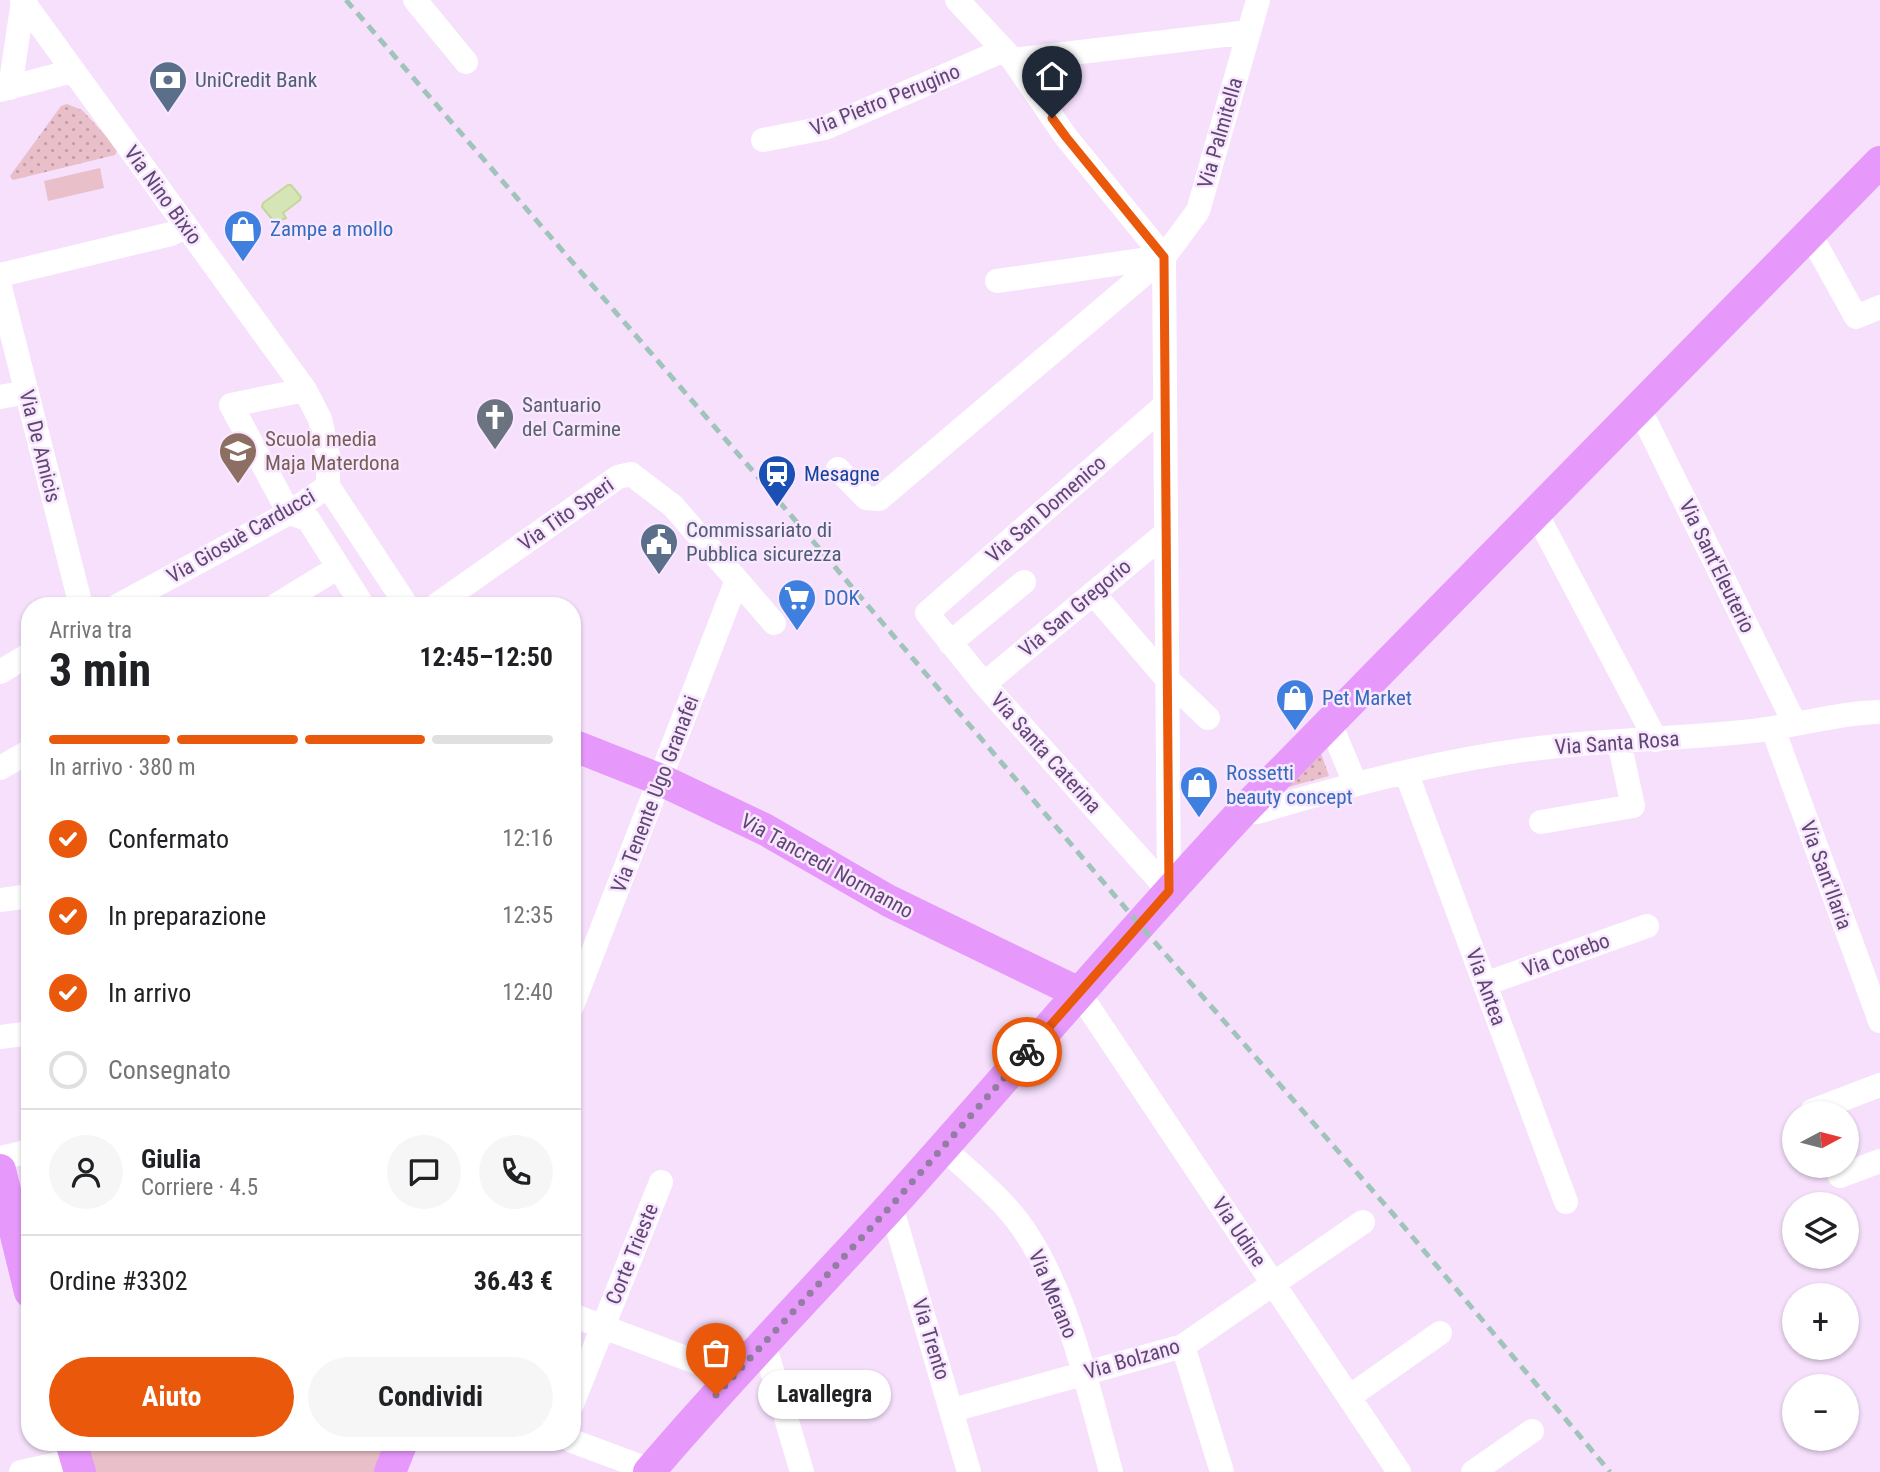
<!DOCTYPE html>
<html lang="it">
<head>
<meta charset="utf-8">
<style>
	body { margin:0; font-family:"Roboto Condensed",sans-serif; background:#f6f6f6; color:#202124; height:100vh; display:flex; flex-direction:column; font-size:26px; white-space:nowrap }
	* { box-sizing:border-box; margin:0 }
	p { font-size:23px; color:#757577 }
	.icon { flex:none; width:38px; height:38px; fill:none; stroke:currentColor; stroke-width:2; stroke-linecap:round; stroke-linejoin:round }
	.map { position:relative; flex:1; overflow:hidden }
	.details { position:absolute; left:21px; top:597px; width:560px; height:854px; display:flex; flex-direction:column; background:#fff; border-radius:28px; box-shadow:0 2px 5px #0004 }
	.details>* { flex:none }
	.needle { width:46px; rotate:83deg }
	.fabs { position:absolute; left:1782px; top:1101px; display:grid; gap:14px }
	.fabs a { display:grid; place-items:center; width:77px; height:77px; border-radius:50%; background:#fff; box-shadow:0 2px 5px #0004; font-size:35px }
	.pin { position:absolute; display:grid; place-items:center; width:60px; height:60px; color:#fff; margin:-72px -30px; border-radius:50% 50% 50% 0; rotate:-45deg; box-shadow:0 0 7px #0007 }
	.pin .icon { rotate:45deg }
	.courier { position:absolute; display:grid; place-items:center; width:70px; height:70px; margin:-35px; border:5px solid #ea580c; border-radius:50%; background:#fff; color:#222; box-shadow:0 2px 9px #0007 }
	.bubble { position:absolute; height:49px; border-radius:24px; background:#fff; box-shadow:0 2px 5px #0004; font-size:23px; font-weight:700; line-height:49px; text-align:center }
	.overview em { font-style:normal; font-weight:700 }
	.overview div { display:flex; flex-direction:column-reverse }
	.overview { display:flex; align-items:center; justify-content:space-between; height:119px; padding:0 28px }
	h1 { font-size:46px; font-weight:700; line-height:52px }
	.bar { display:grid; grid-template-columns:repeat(4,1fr); gap:10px 7px; align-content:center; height:84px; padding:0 28px }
	.bar i { height:9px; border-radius:5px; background:#e0e0e0 }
	.bar .on { background:#ea580c }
	.bar p { grid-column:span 4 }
	.line { display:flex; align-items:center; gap:18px; padding:0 28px; border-top:2px solid #e0e0e0 }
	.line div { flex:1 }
	.round { display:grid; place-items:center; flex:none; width:74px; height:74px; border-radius:37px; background:#f6f6f6 }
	ol { padding:0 28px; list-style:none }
	li { display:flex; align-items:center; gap:21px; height:77px }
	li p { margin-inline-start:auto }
	li .icon { padding:7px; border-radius:50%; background:#ea580c; color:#fff; stroke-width:4 }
	li:last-child { color:#757577 }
	li i { width:38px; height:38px; border:4px solid #e0e0e0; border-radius:50% }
	.cta { display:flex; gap:14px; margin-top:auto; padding:14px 28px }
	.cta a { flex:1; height:80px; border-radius:42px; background:#ea580c; color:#fff; font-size:28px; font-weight:700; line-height:80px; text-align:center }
	.cta a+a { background:#f6f6f6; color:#202124 }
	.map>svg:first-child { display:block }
	.grass { fill:url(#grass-dots) }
	.park { fill:#e9bfc9 }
	.water { fill:#d6e5b5; stroke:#c4d79b; stroke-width:2 }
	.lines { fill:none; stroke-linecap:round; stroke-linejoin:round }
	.minor { stroke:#fff; stroke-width:24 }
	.major { stroke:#e698fb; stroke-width:32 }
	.rail { stroke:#a0c4b9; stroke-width:5; stroke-dasharray:10 7; stroke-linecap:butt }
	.done { stroke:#937da2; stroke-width:7; stroke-dasharray:0 12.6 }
	.route { stroke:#ea580c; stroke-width:9 }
	.labels { text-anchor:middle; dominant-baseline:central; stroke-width:5; stroke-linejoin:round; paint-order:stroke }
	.service-label { font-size:21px; fill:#4e5e75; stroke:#f9e6ff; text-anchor:start }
	.street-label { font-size:21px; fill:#5e4872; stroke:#f9e6ff }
	.shop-label { font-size:21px; fill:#366cbe; stroke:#f9e6ff; text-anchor:start }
	.worship-label { font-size:21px; fill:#5b616d; stroke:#f9e6ff; text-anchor:start }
	.education-label { font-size:21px; fill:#785e54; stroke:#f9e6ff; text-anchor:start }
	.transit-label { font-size:21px; fill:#164399; stroke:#f9e6ff; text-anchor:start }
</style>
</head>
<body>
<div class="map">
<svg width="1880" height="1472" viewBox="0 0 1880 1472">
	<defs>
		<pattern id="grass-dots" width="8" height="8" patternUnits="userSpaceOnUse" patternTransform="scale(1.75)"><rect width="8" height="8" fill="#e9bfc9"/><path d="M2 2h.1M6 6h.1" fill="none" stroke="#c09da8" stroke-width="1.8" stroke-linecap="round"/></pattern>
	</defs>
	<rect width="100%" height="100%" fill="#f6e0fc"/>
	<path class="grass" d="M67 104 82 110 118 149 115 155 13 180 10 176 61 106Z
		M1318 745 1329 776 1270 792Z"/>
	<path class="park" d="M100 168 104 188 48 201 44 181Z
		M85 1442H390L378 1472H93Z"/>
	<path class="water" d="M288 185H291L301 197 300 200 283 213 286 218 279 221 272 219 262 207 263 203Z"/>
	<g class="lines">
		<path class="minor" d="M22 0 305 390 320 419 328 455V486L407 606
			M415 0 466 62
			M957 0 1013 60 1066 137 1164 257
			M1013 60 1249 32
			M10 88 23 1
			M0 90 73 71
			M763 140 825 128 1004 50
			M1810 234 1856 317 1880 307
			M1164 257 1169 891
			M0 275 171 234 186 226
			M997 281 1163 257
			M0 287 81 606
			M305 390 231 405 289 513 308 519 363 606
			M0 397 27 392
			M1165 405 927 613 984 684 1169 891
			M1639 408 1795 724
			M838 469 866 498 879 499 1164 257 1198 211 1258 0
			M1536 513 1656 740
			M1093 593 1166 678 1208 718
			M117 606 289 513 328 486
			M275 606 337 568
			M435 606 618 477 631 474 673 506 774 623
			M950 643 1024 582
			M0 672 30 654
			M984 684 1166 533
			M1330 723 1355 783
			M1773 729 1880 1021
			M0 768 30 751
			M1406 772 1566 1202
			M1242 812H1257C1356 783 1456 756 1558 746 1620 740 1682 738 1743 732 1789 728 1834 713 1880 712
			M1541 822 1633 806 1619 742
			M0 900 30 896
			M1485 984 1647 926
			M1079 993 1399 1472
			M572 1006 737 580
			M0 1037 30 1033
			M1812 1111 1880 1085
			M943 1148C964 1167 986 1185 1005 1206 1064 1269 1088 1390 1111 1472
			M0 1158 30 1151
			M1840 1176 1880 1161
			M891 1206 969 1472
			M572 1315 733 1376
			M764 1344 802 1472
			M1183 1346 1222 1472
			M1349 1397 1440 1333
			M572 1404 661 1182
			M953 1410 1183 1346 1363 1222
			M572 1441 650 1470
			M21 1472 76 1460
			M1473 1472 1532 1431"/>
		<path class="major" d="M572 745 661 780 766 830 889 901 1079 993
			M0 1170 30 1292
			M71 1442 80 1472
			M390 1472 402 1442
			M649 1472C727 1380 811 1294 892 1205 1009 1075 1122 941 1242 812L1880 162"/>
		<path class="rail" d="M346 0 777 499 1139 924 1394 1215 1610 1472"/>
	</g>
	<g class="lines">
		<path class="done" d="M716 1395 891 1206 1027 1052"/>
		<path class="route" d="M1027 1052 1169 891 1164 257 1066 137 1052 118"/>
	</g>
	<defs>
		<symbol id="bank-pin" viewBox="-11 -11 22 30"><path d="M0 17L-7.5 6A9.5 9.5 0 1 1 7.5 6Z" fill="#5c6f8a" stroke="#f9e6ff"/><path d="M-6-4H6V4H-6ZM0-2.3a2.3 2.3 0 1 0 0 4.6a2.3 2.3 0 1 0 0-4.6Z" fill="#fff"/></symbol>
		<symbol id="shop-pin" viewBox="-11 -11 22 30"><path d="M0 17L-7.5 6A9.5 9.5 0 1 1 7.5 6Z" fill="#3f7fe0" stroke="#f9e6ff"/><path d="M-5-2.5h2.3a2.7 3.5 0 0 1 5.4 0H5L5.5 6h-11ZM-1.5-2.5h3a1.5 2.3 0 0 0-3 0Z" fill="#fff"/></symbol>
		<symbol id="church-pin" viewBox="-11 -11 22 30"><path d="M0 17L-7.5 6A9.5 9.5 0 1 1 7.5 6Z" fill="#6b7280" stroke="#f9e6ff"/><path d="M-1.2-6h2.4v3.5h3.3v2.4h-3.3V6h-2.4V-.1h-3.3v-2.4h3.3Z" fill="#fff"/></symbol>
		<symbol id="school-pin" viewBox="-11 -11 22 30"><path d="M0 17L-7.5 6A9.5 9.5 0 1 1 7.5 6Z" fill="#8d6e63" stroke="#f9e6ff"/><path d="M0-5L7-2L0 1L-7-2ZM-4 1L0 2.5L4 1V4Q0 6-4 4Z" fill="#fff"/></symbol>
		<symbol id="station-pin" viewBox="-11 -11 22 30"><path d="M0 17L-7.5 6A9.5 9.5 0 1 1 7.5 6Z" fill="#1a4fb4" stroke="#f9e6ff"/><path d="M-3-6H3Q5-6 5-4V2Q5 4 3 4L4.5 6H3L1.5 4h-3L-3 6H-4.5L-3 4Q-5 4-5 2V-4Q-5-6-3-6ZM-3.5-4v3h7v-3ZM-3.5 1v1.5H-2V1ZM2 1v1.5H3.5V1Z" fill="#fff"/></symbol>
		<symbol id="civic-pin" viewBox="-11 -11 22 30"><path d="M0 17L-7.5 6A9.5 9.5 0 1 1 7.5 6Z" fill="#5c6f8a" stroke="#f9e6ff"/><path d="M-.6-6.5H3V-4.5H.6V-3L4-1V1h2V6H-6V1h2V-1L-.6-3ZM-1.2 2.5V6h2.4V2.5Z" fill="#fff"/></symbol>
		<symbol id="supermarket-pin" viewBox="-11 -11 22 30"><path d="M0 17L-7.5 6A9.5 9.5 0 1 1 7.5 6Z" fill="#3f7fe0" stroke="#f9e6ff"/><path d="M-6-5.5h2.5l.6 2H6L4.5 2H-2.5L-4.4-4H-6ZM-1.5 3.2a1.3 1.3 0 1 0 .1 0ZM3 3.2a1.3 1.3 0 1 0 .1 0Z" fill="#fff"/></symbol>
	</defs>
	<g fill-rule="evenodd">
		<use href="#bank-pin" x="146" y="58" width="44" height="60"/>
		<use href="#shop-pin" x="221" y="207" width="44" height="60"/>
		<use href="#church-pin" x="473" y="395" width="44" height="60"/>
		<use href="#school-pin" x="216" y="429" width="44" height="60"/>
		<use href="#station-pin" x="755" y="452" width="44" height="60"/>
		<use href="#civic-pin" x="637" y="520" width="44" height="60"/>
		<use href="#supermarket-pin" x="775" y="576" width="44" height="60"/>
		<use href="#shop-pin" x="1273" y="676" width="44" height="60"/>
		<use href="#shop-pin" x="1177" y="763" width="44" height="60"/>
	</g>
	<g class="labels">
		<g class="service-label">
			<text x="195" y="80">UniCredit Bank</text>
			<text x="686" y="530">Commissariato di<tspan x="686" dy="24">Pubblica sicurezza</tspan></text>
		</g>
		<g class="street-label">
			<text transform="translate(885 100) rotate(-22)">Via Pietro Perugino</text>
			<text transform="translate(1220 133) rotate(-74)">Via Palmitella</text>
			<text transform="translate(163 195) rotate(54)">Via Nino Bixio</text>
			<text transform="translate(40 446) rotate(76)">Via De Amicis</text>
			<text transform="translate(1046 509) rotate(-41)">Via San Domenico</text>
			<text transform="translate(566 514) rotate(-35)">Via Tito Speri</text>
			<text transform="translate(241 536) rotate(-30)">Via Giosuè Carducci</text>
			<text transform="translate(1717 566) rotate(64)">Via Sant'Eleuterio</text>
			<text transform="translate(1075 608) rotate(-40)">Via San Gregorio</text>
			<text transform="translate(1617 743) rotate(-4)">Via Santa Rosa</text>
			<text transform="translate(1046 753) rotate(48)">Via Santa Caterina</text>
			<text transform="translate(655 794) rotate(-69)">Via Tenente Ugo Granafei</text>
			<text transform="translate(827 866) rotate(29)">Via Tancredi Normanno</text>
			<text transform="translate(1826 875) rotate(70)">Via Sant'Ilaria</text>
			<text transform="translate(1566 955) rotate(-20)">Via Corebo</text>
			<text transform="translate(1486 987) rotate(70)">Via Antea</text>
			<text transform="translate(1239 1232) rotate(56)">Via Udine</text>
			<text transform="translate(632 1254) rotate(-68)">Corte Trieste</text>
			<text transform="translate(1053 1294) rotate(67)">Via Merano</text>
			<text transform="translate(931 1339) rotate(73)">Via Trento</text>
			<text transform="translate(1132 1359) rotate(-16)">Via Bolzano</text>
		</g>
		<g class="shop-label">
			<text x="270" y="229">Zampe a mollo</text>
			<text x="824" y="598">DOK</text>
			<text x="1322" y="698">Pet Market</text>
			<text x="1226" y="773">Rossetti<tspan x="1226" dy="24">beauty concept</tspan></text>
		</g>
		<g class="worship-label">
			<text x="522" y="405">Santuario<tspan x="522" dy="24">del Carmine</tspan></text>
		</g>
		<g class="education-label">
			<text x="265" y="439">Scuola media<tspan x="265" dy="24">Maja Materdona</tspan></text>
		</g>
		<g class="transit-label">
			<text x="804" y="474">Mesagne</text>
		</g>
	</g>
</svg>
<div class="fabs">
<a><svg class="needle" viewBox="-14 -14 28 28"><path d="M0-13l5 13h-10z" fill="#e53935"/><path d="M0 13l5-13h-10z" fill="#757577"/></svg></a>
<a><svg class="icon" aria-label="layers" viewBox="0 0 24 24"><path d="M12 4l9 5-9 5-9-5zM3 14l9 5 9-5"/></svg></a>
<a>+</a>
<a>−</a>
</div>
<div class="pin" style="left:716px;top:1395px;background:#ea580c"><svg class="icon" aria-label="bag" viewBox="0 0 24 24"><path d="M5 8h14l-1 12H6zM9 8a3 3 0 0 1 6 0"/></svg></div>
<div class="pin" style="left:1052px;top:118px;background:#1f2937"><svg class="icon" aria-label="home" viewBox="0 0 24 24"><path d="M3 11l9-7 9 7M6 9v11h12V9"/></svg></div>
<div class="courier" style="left:1027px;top:1052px"><svg class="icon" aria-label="bike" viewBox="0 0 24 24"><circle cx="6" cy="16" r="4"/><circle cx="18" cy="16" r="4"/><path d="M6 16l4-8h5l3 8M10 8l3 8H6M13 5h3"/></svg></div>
<div class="bubble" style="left:758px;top:1370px;width:133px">Lavallegra</div>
<section class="details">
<div class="overview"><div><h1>3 min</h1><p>Arriva tra</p></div><em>12:45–12:50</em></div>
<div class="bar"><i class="on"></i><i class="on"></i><i class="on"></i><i></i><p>In arrivo · 380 m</p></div>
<ol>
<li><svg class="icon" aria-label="check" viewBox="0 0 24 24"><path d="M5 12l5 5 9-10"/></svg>Confermato<p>12:16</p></li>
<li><svg class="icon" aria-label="check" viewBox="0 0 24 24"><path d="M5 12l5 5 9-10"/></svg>In preparazione<p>12:35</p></li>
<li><svg class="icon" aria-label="check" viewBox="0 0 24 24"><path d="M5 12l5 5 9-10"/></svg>In arrivo<p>12:40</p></li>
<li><i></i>Consegnato</li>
</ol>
<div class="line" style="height:126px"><a class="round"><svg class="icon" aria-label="person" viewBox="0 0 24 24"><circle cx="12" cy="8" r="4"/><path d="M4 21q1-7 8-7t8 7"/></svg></a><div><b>Giulia</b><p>Corriere · 4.5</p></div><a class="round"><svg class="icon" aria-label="chat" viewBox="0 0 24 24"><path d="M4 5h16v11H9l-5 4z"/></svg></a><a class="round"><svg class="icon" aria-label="phone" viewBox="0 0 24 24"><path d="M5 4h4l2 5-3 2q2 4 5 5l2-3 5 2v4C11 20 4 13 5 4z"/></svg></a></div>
<div class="line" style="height:91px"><div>Ordine #3302</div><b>36.43 €</b></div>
<div class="cta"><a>Aiuto</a><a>Condividi</a></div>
</section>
</div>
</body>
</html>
